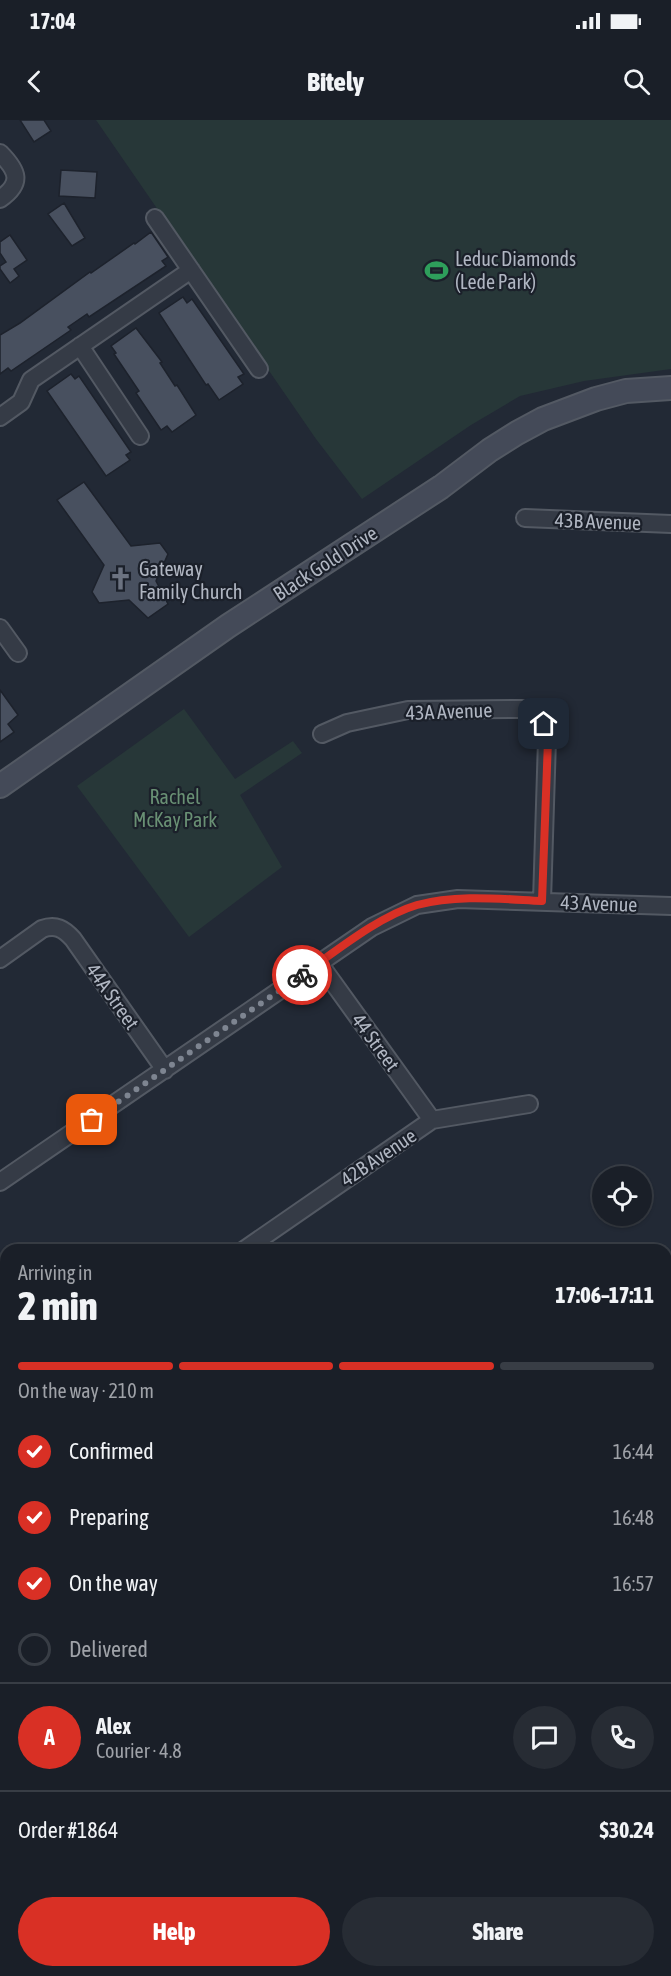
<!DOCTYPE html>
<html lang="en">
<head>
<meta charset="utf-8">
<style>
	body { margin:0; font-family:"Asap Condensed",sans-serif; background:#272c34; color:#f1f3f6; height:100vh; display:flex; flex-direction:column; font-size:22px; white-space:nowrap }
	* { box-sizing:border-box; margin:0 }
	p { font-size:20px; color:#9fa2a8 }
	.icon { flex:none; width:33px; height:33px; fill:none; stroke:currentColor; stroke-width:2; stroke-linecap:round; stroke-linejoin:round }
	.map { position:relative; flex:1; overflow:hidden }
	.panel { position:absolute; left:0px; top:1124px; width:672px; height:734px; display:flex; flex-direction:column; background:#1a1f28; border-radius:18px 18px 0 0; box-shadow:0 2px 4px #0004,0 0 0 2px #383d45 }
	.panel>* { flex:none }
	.tools { position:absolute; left:592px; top:1046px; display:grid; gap:12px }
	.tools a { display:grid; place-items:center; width:60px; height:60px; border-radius:50%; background:#1a1f28; box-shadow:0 2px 4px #0004,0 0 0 2px #383d45; font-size:30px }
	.pin { position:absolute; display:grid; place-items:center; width:51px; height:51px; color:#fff; margin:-26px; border-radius:12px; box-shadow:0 3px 9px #0006 }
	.courier { position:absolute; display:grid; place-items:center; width:60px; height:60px; margin:-30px; border:4px solid #d93025; border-radius:50%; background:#fff; color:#222; box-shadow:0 2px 8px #0007 }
	.headline em { font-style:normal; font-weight:800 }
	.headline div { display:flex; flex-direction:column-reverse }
	.headline { display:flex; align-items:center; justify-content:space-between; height:102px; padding:0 18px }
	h1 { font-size:39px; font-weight:800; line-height:45px }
	.bar { display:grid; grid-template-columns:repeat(4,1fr); gap:9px 6px; align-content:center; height:72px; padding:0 18px }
	.bar i { height:8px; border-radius:4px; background:#383d45 }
	.bar .on { background:#d93025 }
	.bar p { grid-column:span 4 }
	.line { display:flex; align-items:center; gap:15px; padding:0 18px; border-top:2px solid #383d45 }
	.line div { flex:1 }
	.round { display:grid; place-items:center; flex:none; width:63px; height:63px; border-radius:32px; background:#272c34 }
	ol { padding:0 18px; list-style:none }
	li { display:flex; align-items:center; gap:18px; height:66px }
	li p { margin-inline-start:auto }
	li .icon { padding:6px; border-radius:50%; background:#d93025; color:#fff; stroke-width:4 }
	li:last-child { color:#9fa2a8 }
	li i { width:33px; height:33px; border:3px solid #383d45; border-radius:50% }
	.action { display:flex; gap:12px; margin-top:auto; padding:12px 18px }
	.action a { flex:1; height:69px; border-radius:36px; background:#d93025; color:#fff; font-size:24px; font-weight:800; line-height:69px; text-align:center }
	.action a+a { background:#272c34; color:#f1f3f6 }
	.status { display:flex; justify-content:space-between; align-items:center; height:42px; padding:0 30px; background:#1a1f28; direction:ltr }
	.status svg { height:16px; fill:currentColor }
	header { display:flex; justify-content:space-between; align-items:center; height:78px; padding:0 18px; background:#1a1f28; font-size:27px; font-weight:800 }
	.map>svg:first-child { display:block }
	.green { fill:#273738 }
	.building { fill:#48505f; stroke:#1d222c; stroke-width:1.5 }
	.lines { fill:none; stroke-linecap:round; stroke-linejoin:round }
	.minor-casing { stroke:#535963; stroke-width:20 }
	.tertiary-casing { stroke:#535963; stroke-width:22 }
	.secondary-casing { stroke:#535963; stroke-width:26 }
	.minor { stroke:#353b46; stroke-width:16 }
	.tertiary { stroke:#353b46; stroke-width:20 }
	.secondary { stroke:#444a58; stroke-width:22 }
	.rail-casing { stroke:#575f6d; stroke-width:7 }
	.rail { stroke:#1b202a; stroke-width:4.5; stroke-dasharray:14; stroke-linecap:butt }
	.done { stroke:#7e8591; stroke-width:6; stroke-dasharray:0 10.8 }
	.route { stroke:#d93025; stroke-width:8 }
	.labels { text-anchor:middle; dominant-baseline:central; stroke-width:4.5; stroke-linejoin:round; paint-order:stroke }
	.poi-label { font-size:20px; fill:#b0b6c2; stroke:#1b202a; text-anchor:start }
	.street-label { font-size:20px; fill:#b0b6c2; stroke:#1b202a }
	.park-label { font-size:20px; fill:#699074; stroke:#1b202a }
</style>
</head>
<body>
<div class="status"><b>17:04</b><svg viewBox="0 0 49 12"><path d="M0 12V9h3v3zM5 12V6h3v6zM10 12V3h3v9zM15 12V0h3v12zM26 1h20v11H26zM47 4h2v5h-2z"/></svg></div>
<header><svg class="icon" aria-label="back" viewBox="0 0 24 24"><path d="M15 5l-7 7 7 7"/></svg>Bitely<svg class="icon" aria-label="search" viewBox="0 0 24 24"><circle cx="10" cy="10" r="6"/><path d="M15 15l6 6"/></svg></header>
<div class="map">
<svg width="671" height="1856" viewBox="0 0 671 1856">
	<rect width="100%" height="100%" fill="#222935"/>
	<path class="green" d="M96 0H671V249L584 261 520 276 471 305 362 379 316 319Z
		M184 589 235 659 293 621 302 633 240 675 282 747 189 817 77 666Z
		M0 1303 6 1307V1401L0 1405Z
		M671 1827V1856H633L640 1851H666V1831Z"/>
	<path class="building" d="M20 0H44L51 11 34 22Z
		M61 50 97 52 95 78 59 76Z
		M64 83 85 118 72 126 48 94Z
		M151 112 168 137 162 141 166 146 89 197 87 194 68 207 71 210 11 251 8 248 0 254V215L20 203 90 152 91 153 134 123 135 124Z
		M10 115 27 140 14 149 19 156 10 163 0 149V146L6 142 0 133V122Z
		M183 177 187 183 192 179 244 254 238 257 243 264 219 280 208 264 206 265 159 193Z
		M136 208 162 242 160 243 175 266 177 265 196 295 172 312 167 306 161 310 136 273 139 271 114 234 116 233 111 226Z
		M71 254 75 259 79 256 131 332 126 335 130 340 106 356 47 271Z
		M84 362 131 426 160 423 168 434 156 461 168 484 148 498 129 480 99 483 92 472 104 445 57 380Z
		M0 570 18 595 8 604 14 612 0 622Z"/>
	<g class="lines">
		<defs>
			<path id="minor" d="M0 33C18 51 23 63 0 79
				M155 98 259 249
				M80 226 140 316
				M0 297 21 282 31 260 191 150
				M525 398 671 404
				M0 508 18 533
				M322 614 347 603 408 590 522 589 541 597 547 611V620L542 781
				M0 839 42 809C56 804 64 809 73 819L165 950
				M319 843 432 1000
				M0 1062 372 807 417 785 458 779 671 786
				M244 1130 432 1000 529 984
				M666 1204 671 1194
				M666 1439 671 1441
				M472 1856 479 1851"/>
			<path id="tertiary" d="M0 1197 6 1199
				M666 1735 671 1740"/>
			<path id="secondary" d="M0 666 228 506 441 367 490 330 517 313 543 299 596 279 626 271 671 268"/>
		</defs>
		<use href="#minor" class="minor-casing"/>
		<use href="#tertiary" class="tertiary-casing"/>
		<use href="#secondary" class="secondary-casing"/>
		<use href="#minor" class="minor"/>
		<use href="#tertiary" class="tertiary"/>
		<use href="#secondary" class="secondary"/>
		<defs>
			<path id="rail" d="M0 1649 6 1655
				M218 1851 223 1856"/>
		</defs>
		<use href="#rail" class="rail-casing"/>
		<use href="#rail" class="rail"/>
	</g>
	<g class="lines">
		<path class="done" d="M92 1000 302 855"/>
		<path class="route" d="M302 855C335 832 379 796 417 785 457 774 501 779 542 781L548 620 544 604"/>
	</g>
	<defs>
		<symbol id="stadium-bare" viewBox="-9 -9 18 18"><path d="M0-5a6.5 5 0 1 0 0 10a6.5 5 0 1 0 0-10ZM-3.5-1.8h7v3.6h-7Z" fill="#2e9e5b" stroke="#1b202a" stroke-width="2.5" paint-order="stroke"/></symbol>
		<symbol id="church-bare" viewBox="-9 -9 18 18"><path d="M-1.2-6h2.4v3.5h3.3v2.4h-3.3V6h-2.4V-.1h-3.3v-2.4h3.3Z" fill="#6b7280" stroke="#1b202a" stroke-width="2.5" paint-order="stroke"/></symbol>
	</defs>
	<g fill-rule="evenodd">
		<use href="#stadium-bare" x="420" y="134" width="33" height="33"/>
		<use href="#church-bare" x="104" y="442" width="33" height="33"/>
	</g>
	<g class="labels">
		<g class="poi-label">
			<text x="455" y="138">Leduc Diamonds<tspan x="455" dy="23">(Lede Park)</tspan></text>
			<text x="139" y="448">Gateway<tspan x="139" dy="23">Family Church</tspan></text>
		</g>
		<g class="street-label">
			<text transform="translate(598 401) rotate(2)">43B Avenue</text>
			<text transform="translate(325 443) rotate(-33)">Black Gold Drive</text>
			<text transform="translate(449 591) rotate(-2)">43A Avenue</text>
			<text transform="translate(599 783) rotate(2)">43 Avenue</text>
			<text transform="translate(113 876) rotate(55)">44A Street</text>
			<text transform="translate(376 922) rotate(54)">44 Street</text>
			<text transform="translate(378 1037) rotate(-34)">42B Avenue</text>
		</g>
		<g class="park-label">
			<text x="175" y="676">Rachel<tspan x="175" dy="23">McKay Park</tspan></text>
		</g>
	</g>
</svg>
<div class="tools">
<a><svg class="icon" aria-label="locate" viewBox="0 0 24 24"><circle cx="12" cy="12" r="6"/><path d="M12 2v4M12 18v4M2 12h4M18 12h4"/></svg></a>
</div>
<div class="pin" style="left:92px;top:1000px;background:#ea580c"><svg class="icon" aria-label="bag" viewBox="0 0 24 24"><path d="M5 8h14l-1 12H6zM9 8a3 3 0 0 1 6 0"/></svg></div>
<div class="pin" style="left:544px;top:604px;background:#1f2937"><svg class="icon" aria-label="home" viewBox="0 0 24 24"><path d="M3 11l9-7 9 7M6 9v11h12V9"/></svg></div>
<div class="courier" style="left:302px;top:855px"><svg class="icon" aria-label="bike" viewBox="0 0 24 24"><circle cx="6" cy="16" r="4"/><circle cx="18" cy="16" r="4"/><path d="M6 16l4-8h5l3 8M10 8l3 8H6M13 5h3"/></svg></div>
<section class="panel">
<div class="headline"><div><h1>2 min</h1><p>Arriving in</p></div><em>17:06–17:11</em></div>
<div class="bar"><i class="on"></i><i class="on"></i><i class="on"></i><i></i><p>On the way · 210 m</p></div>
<ol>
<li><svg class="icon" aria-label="check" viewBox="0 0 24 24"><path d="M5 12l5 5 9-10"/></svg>Confirmed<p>16:44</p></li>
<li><svg class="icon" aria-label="check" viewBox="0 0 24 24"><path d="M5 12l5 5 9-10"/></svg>Preparing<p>16:48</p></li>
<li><svg class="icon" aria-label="check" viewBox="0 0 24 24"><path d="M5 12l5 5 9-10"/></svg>On the way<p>16:57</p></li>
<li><i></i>Delivered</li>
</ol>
<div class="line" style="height:108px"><b class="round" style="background:#d93025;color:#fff">A</b><div><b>Alex</b><p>Courier · 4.8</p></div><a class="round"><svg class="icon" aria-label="chat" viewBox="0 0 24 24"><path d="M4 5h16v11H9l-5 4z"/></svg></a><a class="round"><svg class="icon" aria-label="phone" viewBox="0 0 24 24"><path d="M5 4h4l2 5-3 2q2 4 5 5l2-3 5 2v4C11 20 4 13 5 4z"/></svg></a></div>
<div class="line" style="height:78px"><div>Order #1864</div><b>$30.24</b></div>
<div class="action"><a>Help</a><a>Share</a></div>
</section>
</div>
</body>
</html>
